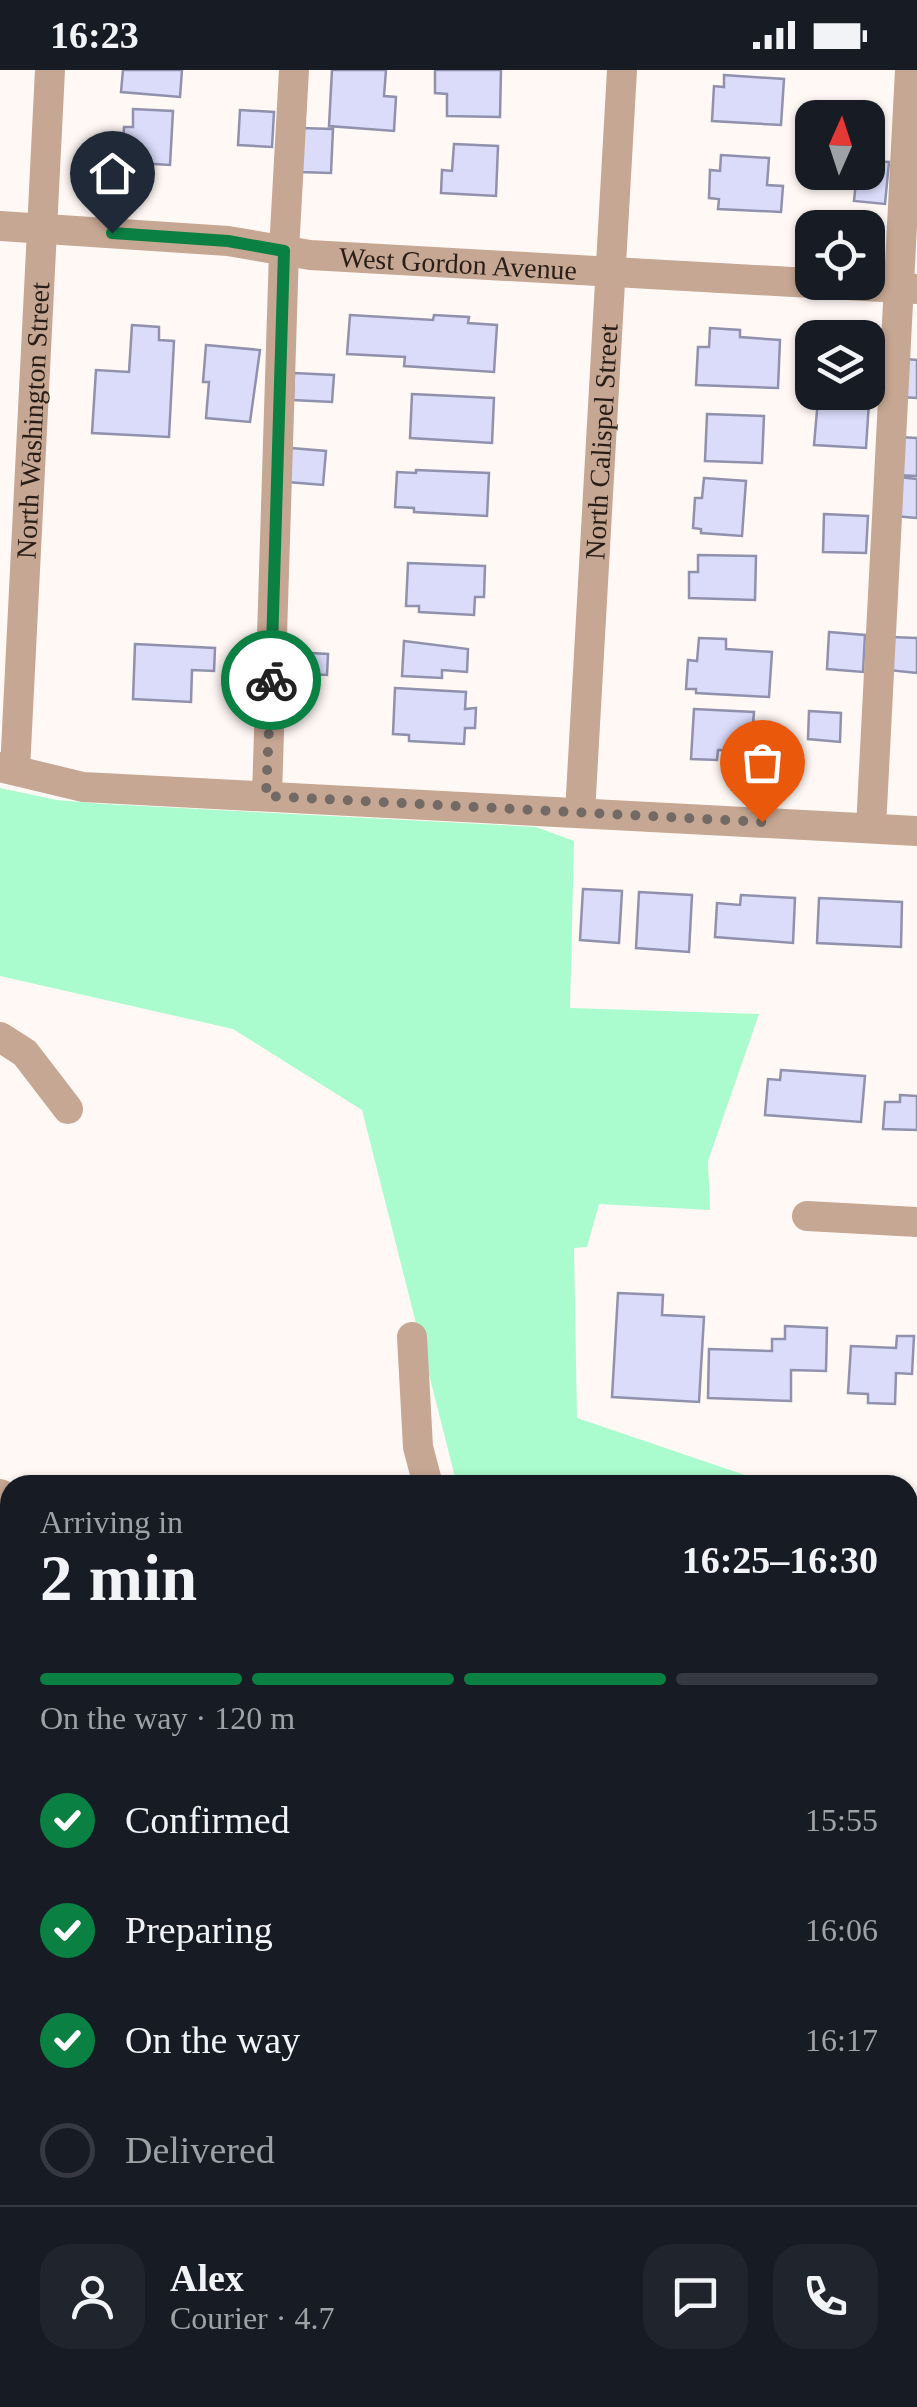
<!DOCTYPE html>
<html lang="en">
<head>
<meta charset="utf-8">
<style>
	body { margin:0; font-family:Georgia,serif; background:#20242c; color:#f1f3f6; height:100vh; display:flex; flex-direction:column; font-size:38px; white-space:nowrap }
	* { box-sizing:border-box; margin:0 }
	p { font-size:32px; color:#9ea1a6 }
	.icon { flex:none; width:55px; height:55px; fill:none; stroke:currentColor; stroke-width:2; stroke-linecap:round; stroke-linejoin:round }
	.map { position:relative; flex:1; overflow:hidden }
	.panel { position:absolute; left:0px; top:1405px; width:918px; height:932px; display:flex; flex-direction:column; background:#171b24; border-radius:30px 30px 0 0; box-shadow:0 2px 8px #0004 }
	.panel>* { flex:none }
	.needle { width:65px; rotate:3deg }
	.buttons { position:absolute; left:795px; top:30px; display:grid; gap:20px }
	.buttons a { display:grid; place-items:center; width:90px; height:90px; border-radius:20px; background:#171b24; box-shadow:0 2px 8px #0004; font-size:50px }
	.pin { position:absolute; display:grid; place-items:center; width:85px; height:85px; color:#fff; margin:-102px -42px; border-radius:50% 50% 50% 0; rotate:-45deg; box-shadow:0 0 10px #0007 }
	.pin .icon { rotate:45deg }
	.courier { position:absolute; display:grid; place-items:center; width:100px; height:100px; margin:-50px; border:8px solid #0b8043; border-radius:50%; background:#fff; color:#222; box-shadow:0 2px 12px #0007 }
	.summary em { font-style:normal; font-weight:700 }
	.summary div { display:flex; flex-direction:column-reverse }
	.summary { display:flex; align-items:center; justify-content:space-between; height:170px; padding:0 40px }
	h1 { font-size:65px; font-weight:700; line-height:75px }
	.bar { display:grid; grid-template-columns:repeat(4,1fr); gap:15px 10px; align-content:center; height:120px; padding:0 40px }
	.bar i { height:12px; border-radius:8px; background:#363941 }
	.bar .current { background:#0b8043 }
	.bar p { grid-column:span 4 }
	.line { display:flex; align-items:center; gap:25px; padding:0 40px; border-top:2px solid #363941 }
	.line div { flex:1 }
	.round { display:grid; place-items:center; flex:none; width:105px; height:105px; border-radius:30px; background:#20242c }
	ol { padding:0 40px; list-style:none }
	li { display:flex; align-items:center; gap:30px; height:110px }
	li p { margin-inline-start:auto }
	li .icon { padding:10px; border-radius:50%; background:#0b8043; color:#fff; stroke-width:4 }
	li:last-child { color:#9ea1a6 }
	li i { width:55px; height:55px; border:5px solid #363941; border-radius:50% }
	.status { display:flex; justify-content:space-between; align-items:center; height:70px; padding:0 50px; background:#171b24; direction:ltr }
	.status svg { height:28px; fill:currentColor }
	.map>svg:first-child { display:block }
	.green { fill:#aafbcd }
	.building { fill:#dadcfa; stroke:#9091ac; stroke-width:2.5 }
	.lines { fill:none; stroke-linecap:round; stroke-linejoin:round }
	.minor { stroke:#c6a793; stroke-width:30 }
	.done { stroke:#736a65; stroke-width:10; stroke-dasharray:0 18 }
	.route { stroke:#0b8043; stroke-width:12 }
	.labels { text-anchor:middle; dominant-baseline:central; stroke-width:8; stroke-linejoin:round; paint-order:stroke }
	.street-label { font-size:28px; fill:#281d17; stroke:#fff }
</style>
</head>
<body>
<div class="status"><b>16:23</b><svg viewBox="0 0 49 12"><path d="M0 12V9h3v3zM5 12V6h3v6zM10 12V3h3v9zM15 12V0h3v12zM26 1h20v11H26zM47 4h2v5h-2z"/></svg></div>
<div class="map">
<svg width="917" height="2337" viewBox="0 0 917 2337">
	<rect width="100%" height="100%" fill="#fff8f5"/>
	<path class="green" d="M0 718 57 730 104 734 536 757 574 771 570 938 759 944 708 1091 710 1140 599 1134 587 1177 574 1178 577 1348 774 1415H457L362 1040 233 959 0 906Z
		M908 1973 917 1986V2219L908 2215Z"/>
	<path class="building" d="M123 0H182L180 27 121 22Z
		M332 0H386L384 26 396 27 394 61 329 56Z
		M435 0H501L500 47 447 46V24L435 23Z
		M724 5 784 9 781 55 712 51 714 16 724 17Z
		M133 39 173 41 170 95 122 92 124 57H133Z
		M240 40 274 42 272 77 238 75Z
		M300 58 333 59 331 103 299 102Z
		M454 74 498 76 496 126 441 123 442 100 452 101Z
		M721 85 769 88 767 115 783 116 781 142 718 139 719 129 709 128 710 100 720 101Z
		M868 91 889 92 885 134 854 131 857 102H868Z
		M350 245 433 250 434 245 469 247 468 253 497 255 494 302 404 296 405 287 347 284Z
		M132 255 159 257V270L174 271 169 367 92 363 96 300 129 302Z
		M710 258 740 260V267L780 270 778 318 696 315 698 277H709Z
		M206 275 260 280 250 352 206 348 209 312H203Z
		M906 289 917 290V328L902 327Z
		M868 292 878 293 877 327 827 326 828 322H868Z
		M294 303 334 305 332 332 293 330Z
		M412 324 494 328 492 373 410 368Z
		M818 329 869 332 866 378 814 375Z
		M707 344 764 346 762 393 705 391Z
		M899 367 917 368V406L896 405Z
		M291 378 326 381 323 415 288 412Z
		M416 400 489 403 487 446 414 442V438L395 437 397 402 416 403Z
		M898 407 917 409V448L894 446Z
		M704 408 746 411 742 466 701 463V459L693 458 695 428H702Z
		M824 444 868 446 866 483 823 482Z
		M698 485 756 486 755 530 689 528V502H698Z
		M408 493 485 496 484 527H475L474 545 419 542V536H406Z
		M829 562 865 565 863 602 827 599Z
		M891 567 917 568V603L888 600Z
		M699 568 726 569V579L772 582 769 627 696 623V619H686L688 590 697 591Z
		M404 571 468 579 467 602 442 600V608L402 606Z
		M135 574 215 578 214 601 192 600 191 632 133 629Z
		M291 582 328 584 327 605 290 603Z
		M273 611 307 612 306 640 273 639Z
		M395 618 466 622 465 639 476 638 475 658H465L464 674 409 671V665L393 664Z
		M694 639 754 642 751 681 718 680 717 690 691 689Z
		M809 641 841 643 840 672 808 669Z
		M583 819 622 821 619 873 580 870Z
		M639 822 692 825 689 882 636 878Z
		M741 825 795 828 793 873 715 867 717 833 740 835Z
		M819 828 902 832 901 877 817 873Z
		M781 1000 865 1006 861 1052 765 1045 768 1009 780 1010Z
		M900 1025 917 1026V1060L883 1059 885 1032H900Z
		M618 1223 663 1225 662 1245 704 1247 699 1332 612 1327Z
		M785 1256 827 1258 826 1301 791 1300V1331L708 1328 709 1279 772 1281V1269H785Z
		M897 1266H914L912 1304 896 1303 895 1334 868 1333V1324L848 1323 851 1276 896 1278Z
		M0 2114 10 2115V2224L0 2223Z"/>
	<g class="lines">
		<g class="minor">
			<path id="s1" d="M0 156 228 171 310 185 917 219"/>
			<path d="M0 697 83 717 917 761"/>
			<path id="s2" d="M15 700 50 0"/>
			<path d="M267 726 284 181 294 0"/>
			<path id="s3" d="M580 743 622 0"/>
			<path d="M871 758 910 0"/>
			<path d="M0 967 25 983 68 1039"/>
			<path d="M807 1146 917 1152"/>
			<path d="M412 1267 418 1377 428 1415"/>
			<path d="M0 1424 10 1429"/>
			<path d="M908 1774 917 1746"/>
			<path d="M908 1808 917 1828"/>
			<path d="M0 1834 10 1839"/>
			<path d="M908 2257 917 2261"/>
			<path d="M0 2313 10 2314"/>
			<path d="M279 2328 464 2337"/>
			<path d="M509 2337V2328"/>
		</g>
	</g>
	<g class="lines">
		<path class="done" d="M271 610 266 726 762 752"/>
		<path class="route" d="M112 163 228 171 284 181 271 610"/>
	</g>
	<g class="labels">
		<g class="street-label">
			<text stroke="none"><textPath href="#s1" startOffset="460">West Gordon Avenue</textPath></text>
			<text stroke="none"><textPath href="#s2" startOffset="350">North Washington Street</textPath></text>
			<text stroke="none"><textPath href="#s3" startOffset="372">North Calispel Street</textPath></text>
		</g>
	</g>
</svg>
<div class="buttons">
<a><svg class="needle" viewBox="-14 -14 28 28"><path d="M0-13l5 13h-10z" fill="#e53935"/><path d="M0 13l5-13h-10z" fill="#9ea1a6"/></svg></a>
<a><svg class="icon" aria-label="locate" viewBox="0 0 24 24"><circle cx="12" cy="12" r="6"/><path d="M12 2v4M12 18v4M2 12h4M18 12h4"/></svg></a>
<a><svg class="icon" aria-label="layers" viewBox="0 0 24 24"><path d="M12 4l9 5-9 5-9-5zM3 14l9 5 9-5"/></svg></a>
</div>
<div class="pin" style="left:762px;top:752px;background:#ea580c"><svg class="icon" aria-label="bag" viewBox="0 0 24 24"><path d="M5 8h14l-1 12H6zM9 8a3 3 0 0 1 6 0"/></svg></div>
<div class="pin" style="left:112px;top:163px;background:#1f2937"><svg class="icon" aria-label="home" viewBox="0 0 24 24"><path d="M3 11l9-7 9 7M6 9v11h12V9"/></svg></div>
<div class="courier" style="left:271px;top:610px"><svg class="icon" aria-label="bike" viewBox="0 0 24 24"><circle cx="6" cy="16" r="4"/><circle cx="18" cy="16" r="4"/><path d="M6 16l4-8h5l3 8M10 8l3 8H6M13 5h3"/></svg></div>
<section class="panel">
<div class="summary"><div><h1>2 min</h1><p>Arriving in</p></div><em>16:25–16:30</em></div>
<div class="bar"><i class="current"></i><i class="current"></i><i class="current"></i><i></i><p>On the way · 120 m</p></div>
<ol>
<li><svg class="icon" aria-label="check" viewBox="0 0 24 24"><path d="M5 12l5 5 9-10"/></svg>Confirmed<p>15:55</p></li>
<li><svg class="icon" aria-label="check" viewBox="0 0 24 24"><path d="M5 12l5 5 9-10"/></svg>Preparing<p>16:06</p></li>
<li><svg class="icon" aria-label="check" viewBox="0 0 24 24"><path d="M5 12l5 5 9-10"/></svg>On the way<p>16:17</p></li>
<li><i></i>Delivered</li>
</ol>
<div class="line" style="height:180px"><a class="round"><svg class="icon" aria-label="person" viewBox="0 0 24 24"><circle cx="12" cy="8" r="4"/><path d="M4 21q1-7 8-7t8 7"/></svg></a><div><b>Alex</b><p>Courier · 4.7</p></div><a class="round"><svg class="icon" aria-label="chat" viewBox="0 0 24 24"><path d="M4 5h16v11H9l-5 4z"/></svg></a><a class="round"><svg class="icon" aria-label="phone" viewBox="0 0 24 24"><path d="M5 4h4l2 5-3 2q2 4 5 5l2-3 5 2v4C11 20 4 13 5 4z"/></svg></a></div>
</section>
</div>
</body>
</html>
